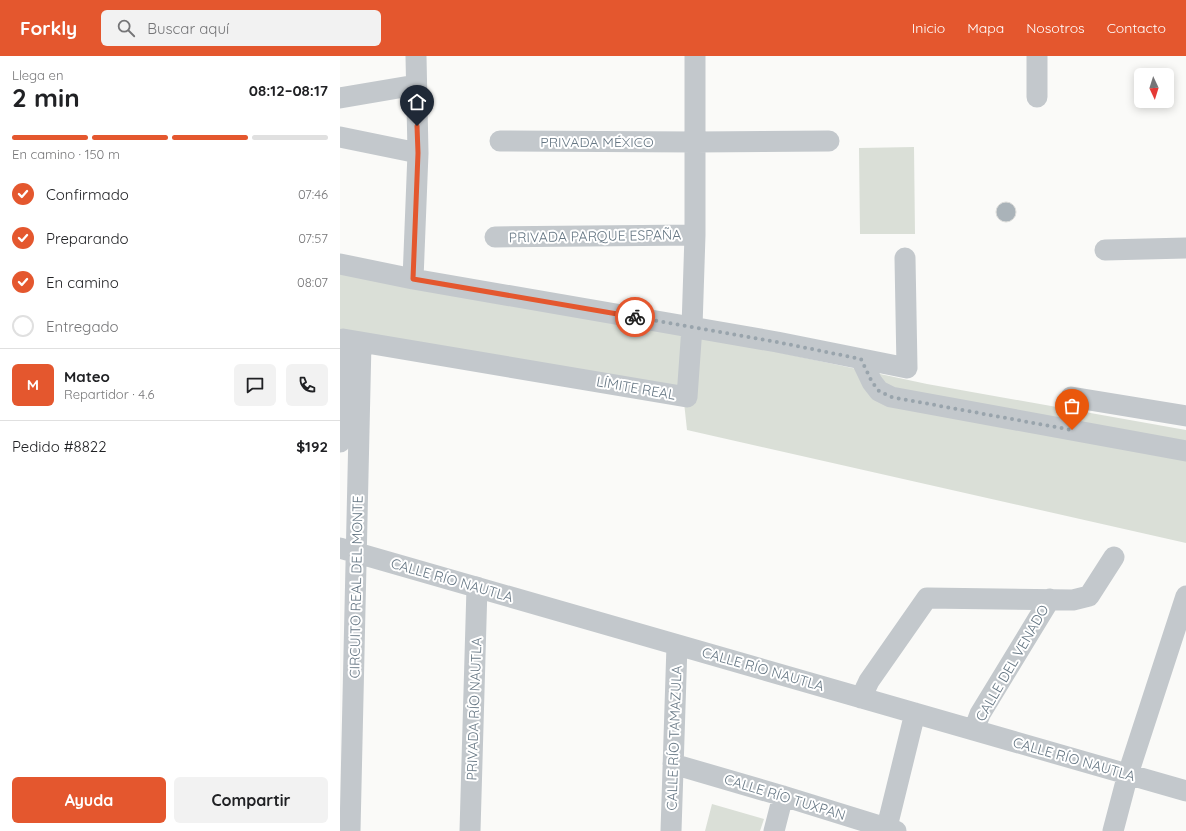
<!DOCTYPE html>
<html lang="es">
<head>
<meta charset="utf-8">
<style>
	body { margin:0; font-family:Quicksand,sans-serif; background:#f2f2f2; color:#202124; height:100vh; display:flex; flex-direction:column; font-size:15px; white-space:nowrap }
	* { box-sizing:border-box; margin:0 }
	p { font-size:13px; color:#757577 }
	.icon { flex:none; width:22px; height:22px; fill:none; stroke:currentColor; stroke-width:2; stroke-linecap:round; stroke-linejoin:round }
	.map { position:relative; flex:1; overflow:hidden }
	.details { display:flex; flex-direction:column; background:#fff; width:340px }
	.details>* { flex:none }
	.needle { width:26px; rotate:176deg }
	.controls { position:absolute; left:794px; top:12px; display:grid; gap:8px }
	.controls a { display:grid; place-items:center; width:40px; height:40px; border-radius:6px; background:#fff; box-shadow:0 2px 10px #0003; font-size:20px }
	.pin { position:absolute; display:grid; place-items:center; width:34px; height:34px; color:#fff; margin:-41px -17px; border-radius:50% 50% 50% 0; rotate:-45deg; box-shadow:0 0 4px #0007 }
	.pin .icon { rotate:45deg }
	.courier { position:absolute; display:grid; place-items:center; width:40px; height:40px; margin:-20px; border:3px solid #e4572e; border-radius:50%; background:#fff; color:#222; box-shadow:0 1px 5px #0007 }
	.overview em { font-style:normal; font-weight:800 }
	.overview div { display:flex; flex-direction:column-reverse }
	.overview { display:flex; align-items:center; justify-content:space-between; height:68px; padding:0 12px }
	h1 { font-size:26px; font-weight:800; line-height:30px }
	.bar { display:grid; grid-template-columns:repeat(4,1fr); gap:6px 4px; align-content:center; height:48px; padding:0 12px }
	.bar i { height:5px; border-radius:3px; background:#e0e0e0 }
	.bar .selected { background:#e4572e }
	.bar p { grid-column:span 4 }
	.line { display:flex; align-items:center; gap:10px; padding:0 12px; border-top:1px solid #e0e0e0 }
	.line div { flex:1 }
	.round { display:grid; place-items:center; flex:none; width:42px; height:42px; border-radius:6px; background:#f2f2f2 }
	ol { padding:0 12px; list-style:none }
	li { display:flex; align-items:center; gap:12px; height:44px }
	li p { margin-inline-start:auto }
	li .icon { padding:4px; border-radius:50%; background:#e4572e; color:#fff; stroke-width:4 }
	li:last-child { color:#757577 }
	li i { width:22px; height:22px; border:2px solid #e0e0e0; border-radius:50% }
	.action { display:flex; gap:8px; margin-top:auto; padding:8px 12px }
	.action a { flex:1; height:46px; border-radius:6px; background:#e4572e; color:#fff; font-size:16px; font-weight:800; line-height:46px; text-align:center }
	.action a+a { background:#f2f2f2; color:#202124 }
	header { display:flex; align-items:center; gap:24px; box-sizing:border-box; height:56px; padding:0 20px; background:#e4572e; color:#fff }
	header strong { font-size:19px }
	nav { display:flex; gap:22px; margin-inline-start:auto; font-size:14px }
	.search { width:280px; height:36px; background:#f2f2f2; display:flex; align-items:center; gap:10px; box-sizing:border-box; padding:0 14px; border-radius:6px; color:#757577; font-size:15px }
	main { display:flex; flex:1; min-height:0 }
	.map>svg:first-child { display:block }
	.green { fill:#dadfd7 }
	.building { fill:#aab3b9; stroke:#dcdcda }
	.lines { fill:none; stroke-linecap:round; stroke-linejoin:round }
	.minor { stroke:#c3c8cc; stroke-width:21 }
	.done { stroke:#99a4ac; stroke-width:4; stroke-dasharray:0 7.2 }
	.route { stroke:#e4572e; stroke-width:5 }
	.labels { text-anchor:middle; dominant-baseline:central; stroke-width:4; stroke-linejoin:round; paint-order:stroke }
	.street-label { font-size:14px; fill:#657683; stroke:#fff }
</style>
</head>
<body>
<header>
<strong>Forkly</strong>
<div class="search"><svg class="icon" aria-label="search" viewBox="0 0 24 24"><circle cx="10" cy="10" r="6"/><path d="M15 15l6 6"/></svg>Buscar aquí</div>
<nav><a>Inicio</a><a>Mapa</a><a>Nosotros</a><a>Contacto</a></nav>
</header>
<main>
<section class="details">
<div class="overview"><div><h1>2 min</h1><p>Llega en</p></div><em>08:12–08:17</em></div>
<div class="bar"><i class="selected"></i><i class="selected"></i><i class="selected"></i><i></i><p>En camino · 150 m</p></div>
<ol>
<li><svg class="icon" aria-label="check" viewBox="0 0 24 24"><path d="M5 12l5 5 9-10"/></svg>Confirmado<p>07:46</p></li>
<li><svg class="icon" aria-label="check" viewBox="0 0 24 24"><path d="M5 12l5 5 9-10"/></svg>Preparando<p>07:57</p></li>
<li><svg class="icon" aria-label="check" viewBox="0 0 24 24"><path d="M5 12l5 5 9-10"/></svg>En camino<p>08:07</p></li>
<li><i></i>Entregado</li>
</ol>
<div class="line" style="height:72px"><b class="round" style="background:#e4572e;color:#fff">M</b><div><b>Mateo</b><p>Repartidor · 4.6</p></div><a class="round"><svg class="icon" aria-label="chat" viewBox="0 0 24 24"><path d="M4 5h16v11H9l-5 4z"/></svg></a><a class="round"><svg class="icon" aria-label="phone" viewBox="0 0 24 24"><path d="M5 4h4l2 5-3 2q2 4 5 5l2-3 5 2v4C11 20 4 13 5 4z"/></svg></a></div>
<div class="line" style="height:52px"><div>Pedido #8822</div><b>$192</b></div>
<div class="action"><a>Ayuda</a><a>Compartir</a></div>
</section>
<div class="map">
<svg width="846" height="775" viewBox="0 0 846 775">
	<rect width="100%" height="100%" fill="#fafaf8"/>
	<path class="green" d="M574 91 575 178H520L519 92Z
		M0 208 349 277 587 328 846 374V487L347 374 343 337 0 277Z
		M372 748 424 763 420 775H365Z"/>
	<path class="building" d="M656 156a10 10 0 1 1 20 0a10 10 0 1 1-20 0Z"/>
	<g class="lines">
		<path class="minor" d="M697 41V0
			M0 42 76 29
			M0 81 78 97
			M160 85 355 86 489 85
			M155 181 355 179
			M765 194 846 192
			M0 208 73 223 437 286 567 312 565 202
			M73 223 78 97 76 0
			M521 303 532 326 539 335 551 341 846 395
			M731 341 846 360
			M0 386 3 283 347 341 352 271 355 179V0
			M0 492 846 735
			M521 642 529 625 587 542 733 544 749 540 774 501
			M634 674 640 658 710 543
			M333 708 443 740 556 775
			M10 775 21 286
			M130 775 137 531
			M331 775 337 589
			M434 775 443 740
			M546 775 575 657
			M773 775 788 718 846 540"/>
	</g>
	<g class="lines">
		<path class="done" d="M295 261 437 286 521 303 532 326 539 335 551 341 732 374"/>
		<path class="route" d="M77 70 78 97 73 223 295 261"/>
	</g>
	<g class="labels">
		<g class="street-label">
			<text x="257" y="86">PRIVADA MÉXICO</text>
			<text transform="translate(255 180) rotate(-1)">PRIVADA PARQUE ESPAÑA</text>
			<text transform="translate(296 332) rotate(10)">LÍMITE REAL</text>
			<text transform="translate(112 524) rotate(16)">CALLE RÍO NAUTLA</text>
			<text transform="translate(16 531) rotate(-89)">CIRCUITO REAL DEL MONTE</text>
			<text transform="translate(672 607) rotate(-60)">CALLE DEL VENADO</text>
			<text transform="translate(423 613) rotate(16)">CALLE RÍO NAUTLA</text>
			<text transform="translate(134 653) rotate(-88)">PRIVADA RÍO NAUTLA</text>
			<text transform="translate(334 682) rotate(-88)">CALLE RÍO TAMAZULA</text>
			<text transform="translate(734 703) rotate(16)">CALLE RÍO NAUTLA</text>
			<text transform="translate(445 741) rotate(17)">CALLE RÍO TUXPAN</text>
		</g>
	</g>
</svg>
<div class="controls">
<a><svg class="needle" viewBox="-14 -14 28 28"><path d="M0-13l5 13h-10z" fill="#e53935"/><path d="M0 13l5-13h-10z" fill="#757577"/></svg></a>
</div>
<div class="pin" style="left:732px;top:374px;background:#ea580c"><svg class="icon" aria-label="bag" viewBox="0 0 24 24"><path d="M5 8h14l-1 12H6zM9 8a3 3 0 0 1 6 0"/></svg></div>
<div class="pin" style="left:77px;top:70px;background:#1f2937"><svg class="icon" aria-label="home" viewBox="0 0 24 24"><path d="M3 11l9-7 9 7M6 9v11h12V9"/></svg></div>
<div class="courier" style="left:295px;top:261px"><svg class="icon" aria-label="bike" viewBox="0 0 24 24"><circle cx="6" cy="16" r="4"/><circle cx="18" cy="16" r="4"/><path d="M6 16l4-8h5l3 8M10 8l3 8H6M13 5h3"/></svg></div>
</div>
</main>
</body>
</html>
